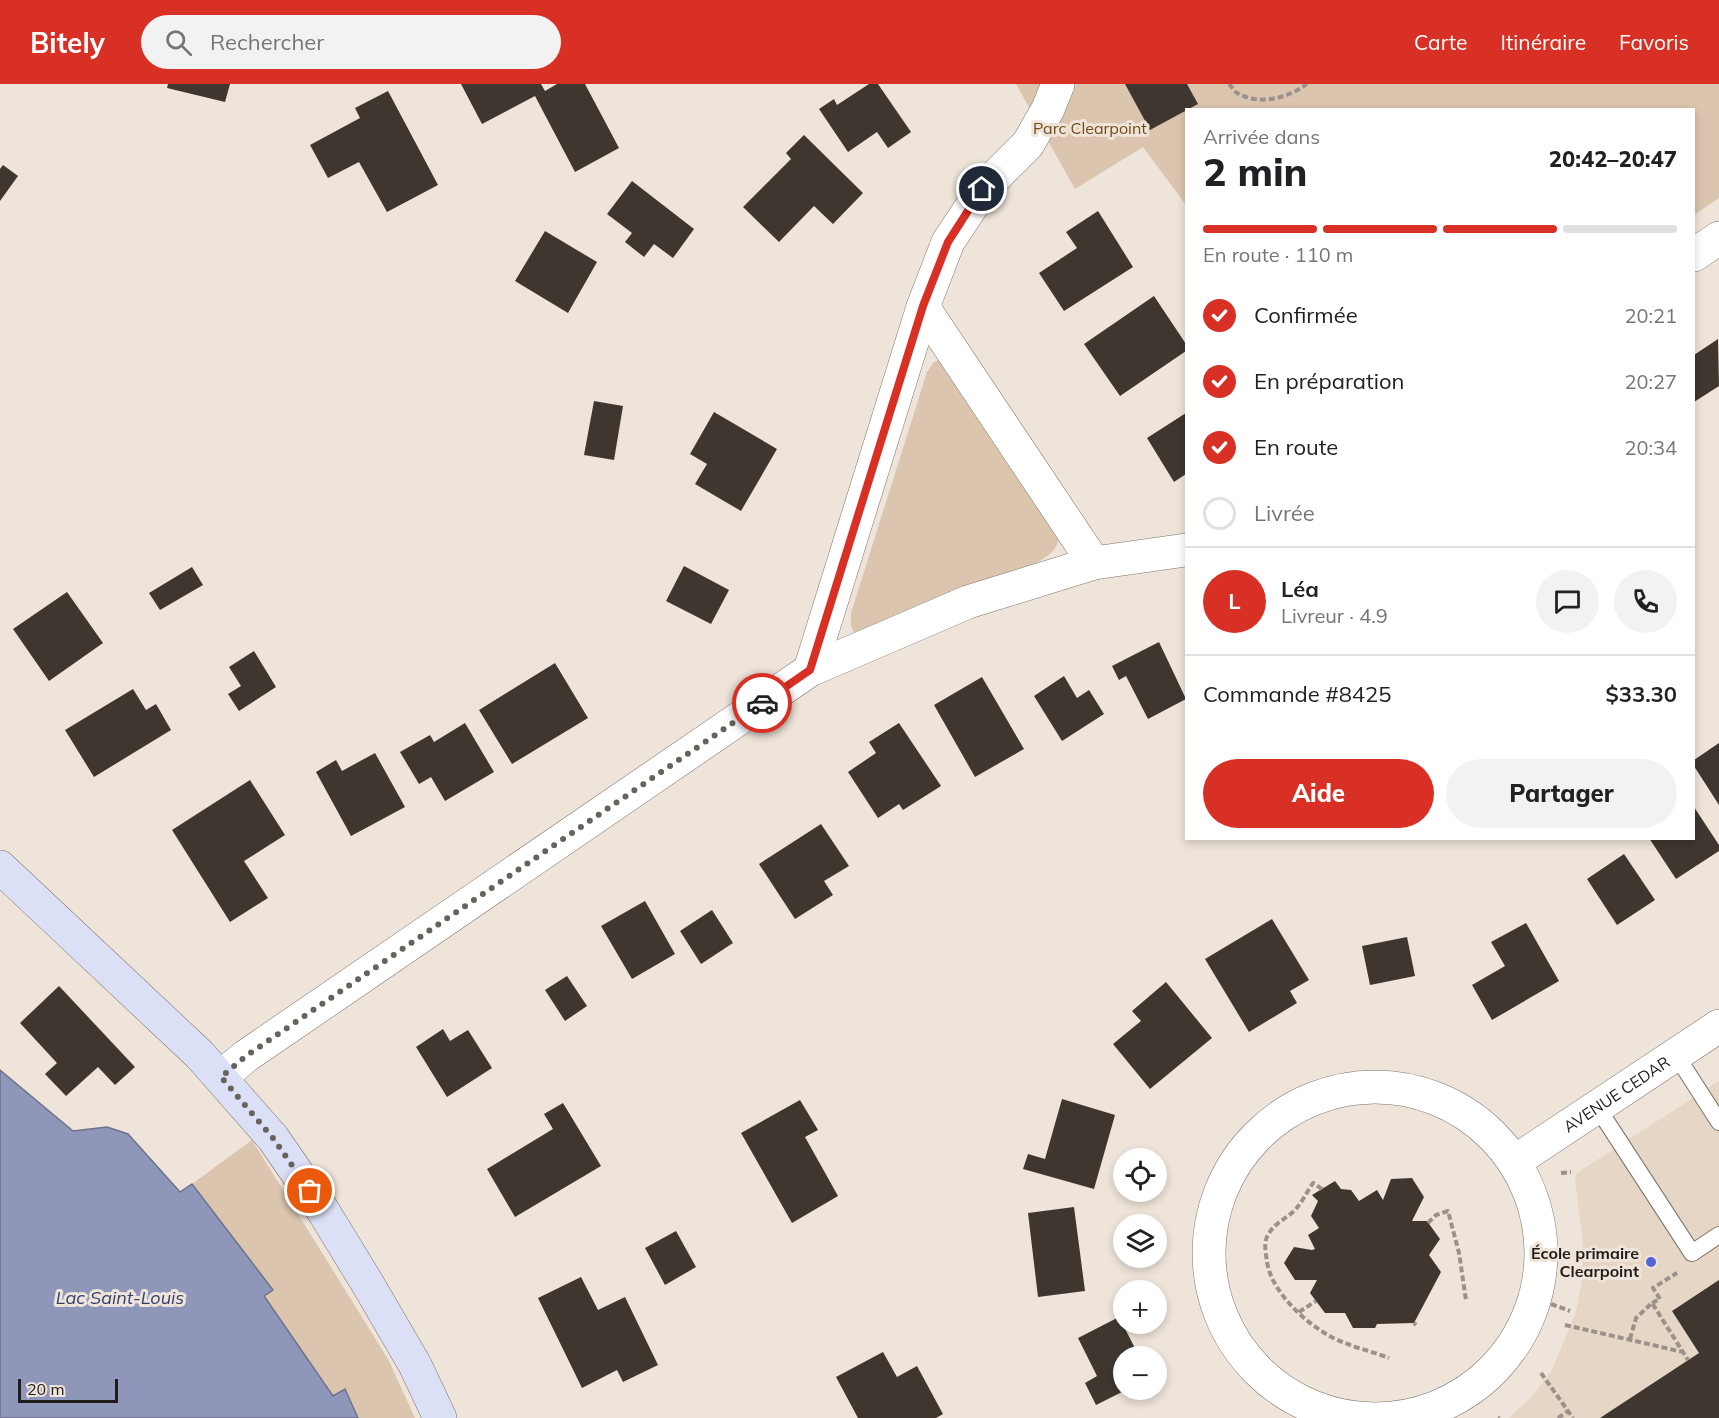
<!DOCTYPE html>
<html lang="fr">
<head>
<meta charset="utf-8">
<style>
	body { margin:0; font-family:Mulish,sans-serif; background:#f2f2f2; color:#202124; height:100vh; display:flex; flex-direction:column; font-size:22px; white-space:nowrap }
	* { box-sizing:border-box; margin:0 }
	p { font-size:20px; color:#757577 }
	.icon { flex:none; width:33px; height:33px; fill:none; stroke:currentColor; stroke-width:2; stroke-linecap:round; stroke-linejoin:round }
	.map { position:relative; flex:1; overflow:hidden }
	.details { position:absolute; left:1185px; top:24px; width:510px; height:732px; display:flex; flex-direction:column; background:#fff; border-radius:0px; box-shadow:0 3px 9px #0003 }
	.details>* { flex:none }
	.controls { position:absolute; left:1113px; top:1064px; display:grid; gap:12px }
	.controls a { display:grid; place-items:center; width:54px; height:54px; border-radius:50%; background:#fff; box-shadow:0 3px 9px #0003; font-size:30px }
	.scale { position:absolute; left:18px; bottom:15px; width:100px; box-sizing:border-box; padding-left:6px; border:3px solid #201c19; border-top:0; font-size:16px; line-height:21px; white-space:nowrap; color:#201c19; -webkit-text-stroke:4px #eee4d9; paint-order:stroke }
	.pin { position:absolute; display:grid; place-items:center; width:51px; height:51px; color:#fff; margin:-26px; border:3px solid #fff; border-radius:50%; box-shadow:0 2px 6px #0007 }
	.courier { position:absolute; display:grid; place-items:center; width:60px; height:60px; margin:-30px; border:4px solid #d93025; border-radius:50%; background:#fff; color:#222; box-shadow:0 2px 8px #0007 }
	.headline em { font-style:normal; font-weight:800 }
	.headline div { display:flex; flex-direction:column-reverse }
	.headline { display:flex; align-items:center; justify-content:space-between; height:102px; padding:0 18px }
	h1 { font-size:39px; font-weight:800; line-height:45px }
	.bar { display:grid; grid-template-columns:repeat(4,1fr); gap:9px 6px; align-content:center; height:72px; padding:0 18px }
	.bar i { height:8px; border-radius:4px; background:#e0e0e0 }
	.bar .active { background:#d93025 }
	.bar p { grid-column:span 4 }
	.line { display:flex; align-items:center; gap:15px; padding:0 18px; border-top:2px solid #e0e0e0 }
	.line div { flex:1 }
	.round { display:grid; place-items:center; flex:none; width:63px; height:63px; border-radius:32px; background:#f2f2f2 }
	ol { padding:0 18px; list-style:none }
	li { display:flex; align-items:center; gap:18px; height:66px }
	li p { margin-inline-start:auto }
	li .icon { padding:6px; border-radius:50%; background:#d93025; color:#fff; stroke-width:4 }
	li:last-child { color:#757577 }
	li i { width:33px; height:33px; border:3px solid #e0e0e0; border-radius:50% }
	.primary-button { display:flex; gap:12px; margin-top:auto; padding:12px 18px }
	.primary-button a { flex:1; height:69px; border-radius:36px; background:#d93025; color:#fff; font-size:24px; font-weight:800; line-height:69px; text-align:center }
	.primary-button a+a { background:#f2f2f2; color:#202124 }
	header { display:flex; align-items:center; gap:36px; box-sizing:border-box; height:84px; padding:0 30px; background:#d93025; color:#fff }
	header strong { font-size:28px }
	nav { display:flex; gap:33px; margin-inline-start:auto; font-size:21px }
	.search { width:420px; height:54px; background:#f2f2f2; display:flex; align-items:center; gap:15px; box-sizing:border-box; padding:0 21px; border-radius:33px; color:#757577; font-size:22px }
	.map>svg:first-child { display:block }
	.built { fill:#e6d6c5 }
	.green { fill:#dbc5ae }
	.water { fill:#8e97ba; stroke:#6d728a; stroke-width:1.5 }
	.building { fill:#3f372f }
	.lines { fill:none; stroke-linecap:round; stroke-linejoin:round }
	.lane-casing { stroke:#7c7369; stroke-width:18 }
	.street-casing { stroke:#7c7369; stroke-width:34 }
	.secondary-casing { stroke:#7c7369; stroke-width:34 }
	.path { stroke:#99918a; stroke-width:4; stroke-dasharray:6 3; stroke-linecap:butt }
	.lane { stroke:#fff; stroke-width:16 }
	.street { stroke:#fff; stroke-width:33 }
	.secondary { stroke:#dbe0f6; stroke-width:33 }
	.done { stroke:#68625c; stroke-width:6; stroke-dasharray:0 10.8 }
	.route { stroke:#d93025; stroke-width:8 }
	.poi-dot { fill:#5463d9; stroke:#eee4d9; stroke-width:2 }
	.labels { text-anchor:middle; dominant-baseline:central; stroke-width:6; stroke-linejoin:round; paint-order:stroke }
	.park-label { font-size:16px; fill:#724b19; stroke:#eee4d9 }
	.street-label { font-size:16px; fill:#201c19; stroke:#eee4d9 }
	.poi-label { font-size:16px; font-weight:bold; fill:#201c19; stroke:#eee4d9; text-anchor:end }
	.water-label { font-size:18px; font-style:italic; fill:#364070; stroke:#eee4d9 }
</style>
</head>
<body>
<header>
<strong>Bitely</strong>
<div class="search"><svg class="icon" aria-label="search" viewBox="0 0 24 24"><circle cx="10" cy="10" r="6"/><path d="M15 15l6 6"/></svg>Rechercher</div>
<nav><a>Carte</a><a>Itinéraire</a><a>Favoris</a></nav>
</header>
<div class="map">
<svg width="1719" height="1334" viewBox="0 0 1719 1334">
	<rect width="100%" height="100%" fill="#eee4d9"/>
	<path class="built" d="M1719 997V1334H1509L1532 1312 1552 1286 1576 1228 1582 1196 1583 1159 1575 1095 1577 1089Z"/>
	<path class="green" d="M1016 0H1719V114L1694 131V26H1186V121L1143 63 1075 105Z
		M943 275 1060 449C1058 466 1050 471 1036 479L864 549 855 550 851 542V529L927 288 934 278Z
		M252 1056 388 1275 415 1334H358L346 1306 334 1312 263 1211 273 1206 192 1100Z"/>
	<path class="water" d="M0 986 73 1047 107 1043 128 1050 180 1108 192 1100 273 1206 264 1212 333 1312 345 1305 358 1334H0Z"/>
	<path class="building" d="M168 0H230L225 18 167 4Z
		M461 0H541L545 7 557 0H585L619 64 575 88 535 12 482 40Z
		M869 0H878L911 48 888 64 877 48 848 68 819 25 834 15 837 21Z
		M1125 0H1187L1198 20 1150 46Z
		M388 7 438 101 387 128 359 78 328 94 310 61 360 34 355 24Z
		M804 51 863 109 833 140 814 122 779 158 743 123 791 75 786 69Z
		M3 81 18 92 0 117V85Z
		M632 97 694 145 673 174 654 160 644 173 625 158 632 149 607 130Z
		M1098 127 1133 183 1064 227 1039 189 1077 164 1066 148Z
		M545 147 597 178 568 229 515 197Z
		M1154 212 1186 260V267L1120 312 1084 260Z
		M1718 255 1719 302 1694 318V271Z
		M594 317 623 322 614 376 584 371Z
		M714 328 777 365 741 427 695 400 707 380 690 370Z
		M1186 329V390L1174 398 1147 354Z
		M684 482 729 506 711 540 666 517Z
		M192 483 203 501 160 526 149 509Z
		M67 508 103 559 49 597 13 545Z
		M1159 558 1186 615 1148 635 1126 592 1119 596 1112 582Z
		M254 567 276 603 239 627 228 610 241 602 229 583Z
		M555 579 588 634 512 680 479 626Z
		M1064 592 1077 614 1089 606 1104 630 1062 657 1034 612Z
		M982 593 1024 665 975 693 934 621Z
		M133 605 146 626 156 620 171 646 94 693 65 646Z
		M465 639 494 688 445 717 431 693 419 700 400 668 430 651 434 658Z
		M899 639 941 702 903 726 899 720 878 734 848 688 876 669 869 658Z
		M1719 659V721L1694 682V676Z
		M375 669 405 723 351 752 316 688 336 676 342 687Z
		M250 696 285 751 244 777 268 814 230 838 172 746Z
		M1694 723 1719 761V767L1676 795 1649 754H1694Z
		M821 740 849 782 824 797 833 811 795 835 759 780Z
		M1624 770 1655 816 1617 841 1587 795Z
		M645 817 675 870 632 895 601 842Z
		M712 826 733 859 701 880 680 847Z
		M1272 835 1309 896 1290 907 1297 919 1249 948 1205 875Z
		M1526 839 1559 897 1492 936 1472 901 1505 882 1491 858Z
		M1407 853 1415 892 1370 901 1362 862Z
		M567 892 587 922 565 937 545 906Z
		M1166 898 1212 954 1150 1005 1113 960 1141 937 1132 927Z
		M59 902 135 983 115 1001 98 983 66 1012 45 990 57 979 20 939Z
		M443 945 450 957 468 946 492 984 447 1013 416 963Z
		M1062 1015 1115 1031 1094 1105 1023 1085 1028 1070 1045 1075Z
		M800 1016 818 1046 805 1053 838 1112 792 1139 741 1049Z
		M563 1019 601 1082 515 1133 487 1085 553 1045 544 1030Z
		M1412 1094 1424 1113 1412 1137H1427L1440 1155 1429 1171 1441 1188 1414 1239 1377 1240 1375 1244H1353L1345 1229H1325L1310 1209 1317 1196H1295L1284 1179 1294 1163 1312 1166 1315 1165 1308 1151 1319 1144 1311 1132 1318 1117 1312 1111 1335 1097 1341 1105 1351 1106 1359 1117 1377 1106 1383 1116 1391 1095Z
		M1074 1123 1085 1207 1038 1213 1028 1129Z
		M676 1147 696 1183 665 1201 645 1164Z
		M581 1193 598 1226 625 1213 658 1281 623 1298 617 1286 582 1304 538 1214Z
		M1719 1196V1334H1600L1699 1269 1672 1227Z
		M1119 1233 1139 1272H1124V1305H1128L1096 1321 1085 1299 1097 1292 1078 1254Z
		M883 1268 897 1293 917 1282 943 1330 936 1334H858L836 1293Z"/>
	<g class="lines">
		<defs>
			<path id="lane" d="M1676 971 1719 1038
				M1597 1023 1692 1169 1719 1151"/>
			<g id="street">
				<path d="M1694 171 1719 154"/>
				<path d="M923 223 1094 479"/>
				<path d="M810 586 923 223 948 158 983 105 1028 60 1048 25 1058 0"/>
				<path d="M221 993 246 972 810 586 968 518 1094 479 1186 466"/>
				<circle cx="1375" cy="1169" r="166"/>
				<path id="s1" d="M1514 1078 1719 942"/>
			</g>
			<path id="secondary" d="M0 783 200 971 273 1054 322 1125 369 1202 415 1281 440 1334"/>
		</defs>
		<use href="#lane" class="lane-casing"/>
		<use href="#street" class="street-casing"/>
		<use href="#secondary" class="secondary-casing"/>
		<path class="path" d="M1229 0C1232 3 1235 9 1239 10 1261 22 1289 13 1307 0
			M1561 1089 1571 1088
			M1322 1105 1313 1099C1307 1108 1302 1118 1295 1126 1286 1135 1274 1139 1268 1151 1263 1159 1266 1169 1267 1178 1272 1211 1314 1248 1345 1259 1359 1265 1374 1268 1389 1274
			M1428 1139 1436 1131 1448 1127 1459 1169 1466 1216
			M1652 1219 1660 1215 1653 1204 1677 1189
			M1551 1220 1570 1227
			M1299 1228 1316 1217
			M1414 1239 1416 1241
			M1565 1241 1683 1268
			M1630 1255 1636 1234 1652 1219 1688 1276
			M1541 1289 1573 1334
			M1498 1333 1499 1334
			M1558 1334 1568 1327"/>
		<use href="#lane" class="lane"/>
		<use href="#street" class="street"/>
		<use href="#secondary" class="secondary"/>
	</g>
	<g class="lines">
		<path class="done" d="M310 1107 273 1054 221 993 246 972 762 619"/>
		<path class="route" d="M762 619 810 586 923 222 948 158 982 105"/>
	</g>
	<circle class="poi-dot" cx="1651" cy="1178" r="6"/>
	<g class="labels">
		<g class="park-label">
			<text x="1090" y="44">Parc Clearpoint</text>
		</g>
		<g class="street-label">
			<text stroke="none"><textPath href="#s1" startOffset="123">AVENUE CEDAR</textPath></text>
		</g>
		<g class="poi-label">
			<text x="1639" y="1169">École primaire<tspan x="1639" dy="18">Clearpoint</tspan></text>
		</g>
		<g class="water-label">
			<text x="120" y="1213">Lac Saint-Louis</text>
		</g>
	</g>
</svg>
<div class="controls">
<a><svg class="icon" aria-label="locate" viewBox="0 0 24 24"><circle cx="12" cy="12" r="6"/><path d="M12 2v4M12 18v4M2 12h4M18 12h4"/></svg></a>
<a><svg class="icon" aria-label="layers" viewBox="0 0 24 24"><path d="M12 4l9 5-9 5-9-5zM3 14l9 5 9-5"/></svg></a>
<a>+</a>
<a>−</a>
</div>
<div class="scale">20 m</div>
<div class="pin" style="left:310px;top:1107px;background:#ea580c"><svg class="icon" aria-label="bag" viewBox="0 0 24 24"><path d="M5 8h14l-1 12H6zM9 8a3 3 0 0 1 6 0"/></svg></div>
<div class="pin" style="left:982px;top:105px;background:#1f2937"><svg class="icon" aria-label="home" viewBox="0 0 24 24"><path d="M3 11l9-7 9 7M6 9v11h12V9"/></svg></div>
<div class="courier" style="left:762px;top:619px"><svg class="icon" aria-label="car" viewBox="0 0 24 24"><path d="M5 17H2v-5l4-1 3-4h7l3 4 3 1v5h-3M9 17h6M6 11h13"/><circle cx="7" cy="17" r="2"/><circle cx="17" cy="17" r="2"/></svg></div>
<section class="details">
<div class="headline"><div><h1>2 min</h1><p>Arrivée dans</p></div><em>20:42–20:47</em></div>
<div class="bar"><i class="active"></i><i class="active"></i><i class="active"></i><i></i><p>En route · 110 m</p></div>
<ol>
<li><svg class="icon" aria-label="check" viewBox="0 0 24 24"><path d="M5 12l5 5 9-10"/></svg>Confirmée<p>20:21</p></li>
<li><svg class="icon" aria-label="check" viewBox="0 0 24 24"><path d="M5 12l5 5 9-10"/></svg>En préparation<p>20:27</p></li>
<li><svg class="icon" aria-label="check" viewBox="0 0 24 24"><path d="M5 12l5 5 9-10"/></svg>En route<p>20:34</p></li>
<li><i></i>Livrée</li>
</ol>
<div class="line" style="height:108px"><b class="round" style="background:#d93025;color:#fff">L</b><div><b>Léa</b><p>Livreur · 4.9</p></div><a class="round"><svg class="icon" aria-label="chat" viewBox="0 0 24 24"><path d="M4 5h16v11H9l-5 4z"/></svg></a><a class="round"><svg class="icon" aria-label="phone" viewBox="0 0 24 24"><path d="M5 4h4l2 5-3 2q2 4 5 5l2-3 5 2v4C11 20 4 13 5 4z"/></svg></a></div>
<div class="line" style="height:78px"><div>Commande #8425</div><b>$33.30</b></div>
<div class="primary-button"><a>Aide</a><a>Partager</a></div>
</section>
</div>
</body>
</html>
